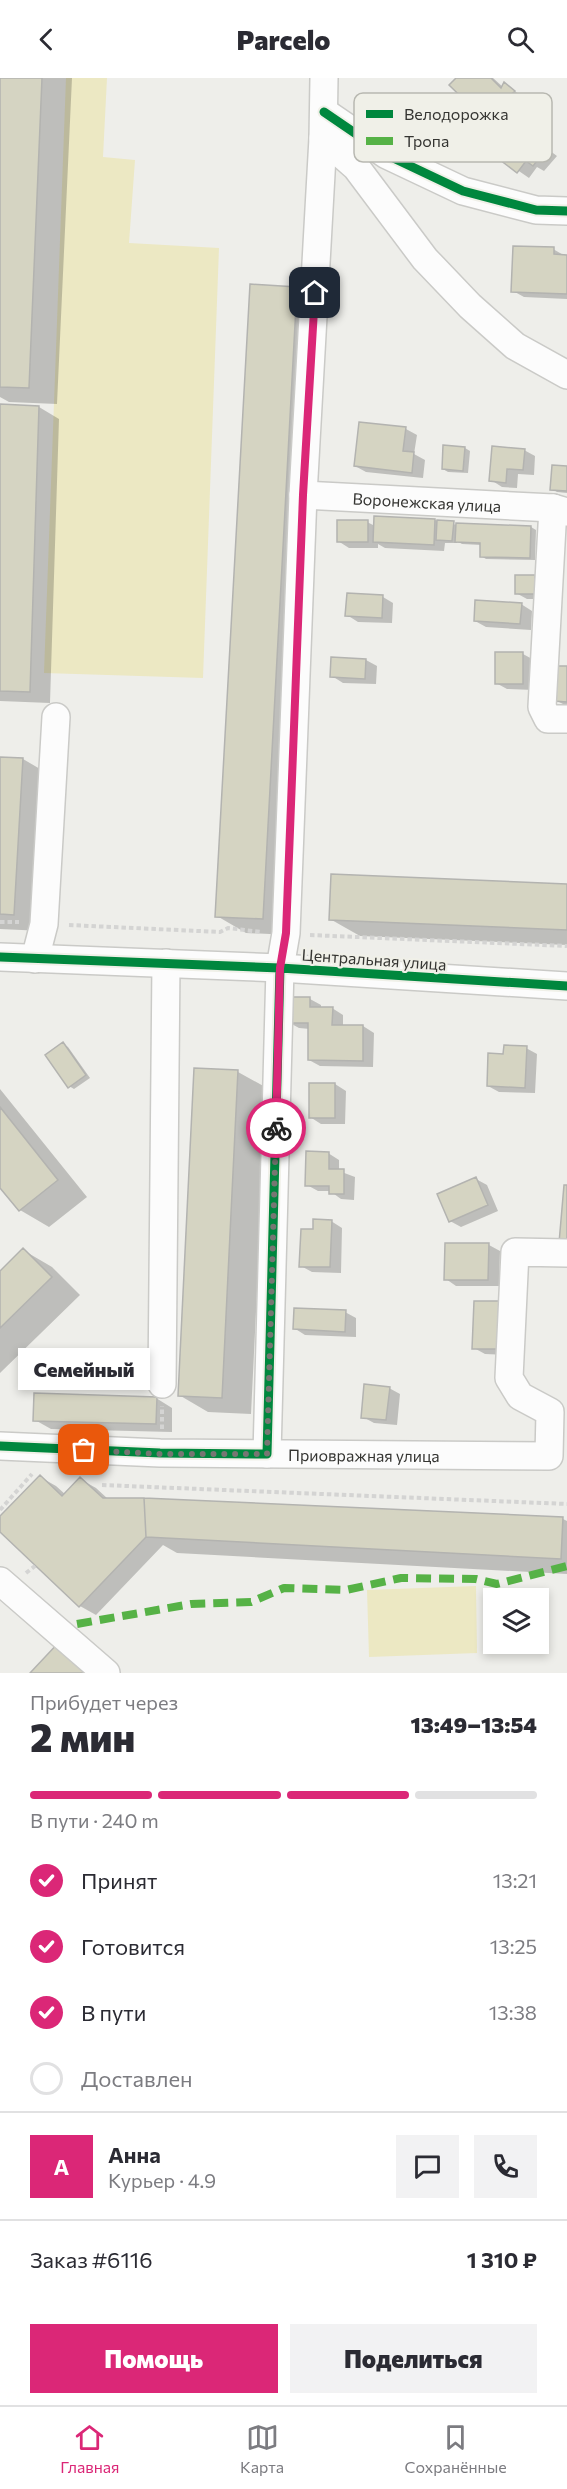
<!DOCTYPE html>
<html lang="ru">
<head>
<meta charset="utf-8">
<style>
	body { margin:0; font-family:Commissioner,sans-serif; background:#f2f2f3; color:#2b2b33; height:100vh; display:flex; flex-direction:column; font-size:22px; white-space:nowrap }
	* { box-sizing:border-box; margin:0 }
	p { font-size:20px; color:#7c7c81 }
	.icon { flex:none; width:33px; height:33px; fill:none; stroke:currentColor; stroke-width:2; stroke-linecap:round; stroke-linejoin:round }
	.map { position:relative; height:1595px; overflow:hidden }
	.panel { display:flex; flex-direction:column; background:#fff; flex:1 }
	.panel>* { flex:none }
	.tools { position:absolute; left:483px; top:1510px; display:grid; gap:12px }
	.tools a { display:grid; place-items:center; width:66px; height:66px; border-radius:0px; background:#fff; box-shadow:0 3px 9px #0003; font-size:30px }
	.pin { position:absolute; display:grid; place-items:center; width:51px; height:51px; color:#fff; margin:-26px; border-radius:12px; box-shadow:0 3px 9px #0006 }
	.courier { position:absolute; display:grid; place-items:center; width:60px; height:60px; margin:-30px; border:4px solid #db2777; border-radius:50%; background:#fff; color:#222; box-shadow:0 2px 8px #0007 }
	.bubble { position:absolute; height:42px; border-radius:0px; background:#fff; box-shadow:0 3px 9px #0003; font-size:20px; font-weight:800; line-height:42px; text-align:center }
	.overview em { font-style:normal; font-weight:800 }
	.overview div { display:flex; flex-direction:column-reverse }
	.overview { display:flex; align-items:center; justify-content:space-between; height:102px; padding:0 30px }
	h1 { font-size:39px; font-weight:800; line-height:45px }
	.bar { display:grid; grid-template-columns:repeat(4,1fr); gap:9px 6px; align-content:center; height:72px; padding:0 30px }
	.bar i { height:8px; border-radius:4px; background:#e1e1e2 }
	.bar .active { background:#db2777 }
	.bar p { grid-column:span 4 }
	.line { display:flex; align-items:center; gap:15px; padding:0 30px; border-top:2px solid #e1e1e2 }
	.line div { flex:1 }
	.round { display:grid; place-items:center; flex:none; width:63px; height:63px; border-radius:0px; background:#f2f2f3 }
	ol { padding:0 30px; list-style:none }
	li { display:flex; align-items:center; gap:18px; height:66px }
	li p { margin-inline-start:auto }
	li .icon { padding:6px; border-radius:50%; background:#db2777; color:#fff; stroke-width:4 }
	li:last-child { color:#7c7c81 }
	li i { width:33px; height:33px; border:3px solid #e1e1e2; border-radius:50% }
	.button { display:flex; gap:12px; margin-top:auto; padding:12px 30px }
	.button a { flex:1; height:69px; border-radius:0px; background:#db2777; color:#fff; font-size:24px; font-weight:800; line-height:69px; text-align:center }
	.button a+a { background:#f2f2f3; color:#2b2b33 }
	header { display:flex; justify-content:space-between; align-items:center; height:78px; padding:0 30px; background:#fff; font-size:27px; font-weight:800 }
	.tabs { display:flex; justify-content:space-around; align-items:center; height:84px; border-top:2px solid #e1e1e2; background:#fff; font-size:16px; color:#7c7c81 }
	.tabs a { display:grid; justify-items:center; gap:3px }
	.tabs .active { color:#db2777 }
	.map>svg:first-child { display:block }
	.green { fill:#ece8c3 }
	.shadow { fill:#0003 }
	.building { fill:#d5d4c2; stroke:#b3b3b0; stroke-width:1.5 }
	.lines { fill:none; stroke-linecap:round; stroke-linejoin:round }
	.minor-casing { stroke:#cacac7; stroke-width:30 }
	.path { stroke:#d4d4d3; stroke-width:4; stroke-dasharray:4.5 3; stroke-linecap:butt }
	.minor { stroke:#fcfcfc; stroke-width:27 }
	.quiet { stroke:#56b246; stroke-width:8; stroke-dasharray:15 8; stroke-linecap:butt }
	.cycleway-casing { stroke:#f0f0e8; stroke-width:13 }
	.cycleway { stroke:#00873e; stroke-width:9 }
	.done { stroke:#767672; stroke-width:6; stroke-dasharray:0 10.8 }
	.route { stroke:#db2777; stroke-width:8 }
	.labels { text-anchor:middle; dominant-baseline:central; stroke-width:4.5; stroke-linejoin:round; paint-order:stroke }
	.street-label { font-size:16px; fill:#353532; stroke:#f0f0e8 }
	.key { fill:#f0f0e8; stroke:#b8b8b1; stroke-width:1.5 }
	.key-label { font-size:16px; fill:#353532 }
</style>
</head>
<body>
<header><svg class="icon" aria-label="back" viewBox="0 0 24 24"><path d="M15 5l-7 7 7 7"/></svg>Parcelo<svg class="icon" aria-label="search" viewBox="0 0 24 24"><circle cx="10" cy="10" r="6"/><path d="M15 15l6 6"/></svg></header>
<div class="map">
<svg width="567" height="1595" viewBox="0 0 567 1595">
	<rect width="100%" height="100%" fill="#eeeeea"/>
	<path class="green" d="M66 0H107L103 79 135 82 129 165 219 170 203 600 44 595Z
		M476 1508 477 1575 369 1579 367 1512Z"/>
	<path class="shadow" d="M0 0H72L57 326 9 324 0 319Z
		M458 0H493L503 9 504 6 525 20 496 46 485 39Z
		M519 50 557 78 544 93 537 89 529 100 497 78Z
		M553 171 567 179V221L524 219 513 213Z
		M297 210 326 227 291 857 246 855 217 838Z
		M0 328 39 329 59 341 50 625 0 623Z
		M406 351 417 357 414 376 425 382 423 400 366 394 355 388Z
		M465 370 470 373 468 395 448 394 443 391Z
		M524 372 535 378 534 397 518 396 517 410 502 409 491 402Z
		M567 390V415L557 414 552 411Z
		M435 442 457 447 531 449 536 452 535 482 486 481 481 478V467L462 466 457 463V465H445L444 473 385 470 378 466V470H349L338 463 367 444 375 448Z
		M535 498 546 504V521H527L516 515Z
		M383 519 393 525 392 545 358 544 347 537Z
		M521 526 532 533 531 552 486 549 475 543Z
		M497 576H523L534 582V612L507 611 496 605Z
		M333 580 366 582 377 588 376 606 343 605 332 598Z
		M567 590V628L555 622Z
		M0 680 23 681 52 698 43 853 0 851Z
		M567 808V867L360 858 330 841Z
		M288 920 310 921 321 927V930H332L343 937V948H363L374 955 373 989 320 988 309 982 310 951 299 950 288 944Z
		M63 966 68 969 90 1000 74 1011 69 1008Z
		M526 970 537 976 535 1015 499 1014 488 1008Z
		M238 994 267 1010 251 1336 208 1334 179 1317Z
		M335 1006 346 1013 345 1046H321L310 1039Z
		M0 1011 87 1119 49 1149 20 1132 0 1107Z
		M328 1075 339 1082V1093L355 1099 354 1122 341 1121 330 1113H318L307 1107Z
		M476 1101 487 1107 498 1133 461 1149 450 1143Z
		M331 1143 342 1150 341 1195 312 1194 301 1188 314 1153Z
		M489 1167 500 1173 499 1208H456L446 1201Z
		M23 1172 52 1189 80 1217 0 1295V1195Z
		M476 1224 499 1225 510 1231 508 1277 485 1276 474 1270Z
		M345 1234 356 1240V1259L305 1257 294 1250Z
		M389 1310 400 1316 397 1347 374 1345 363 1339Z
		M156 1320 172 1330V1354L51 1351 35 1342Z
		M40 1399 56 1408 66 1417 80 1401 96 1410 108 1421 563 1441 567 1443V1496L177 1475 163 1467 96 1537 80 1528 0 1452V1441Z"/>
	<path class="building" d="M0 0H42L29 310 0 309Z
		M456 0H491L501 10 504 4 515 13 484 41 449 7Z
		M519 48 547 70 533 88 526 83 517 95 495 78Z
		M513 168 554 169V176L567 177V216L511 214Z
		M250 206 297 209 263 841 215 839Z
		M0 326 39 328 30 614 0 613Z
		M359 344 406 349 403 373 414 374 412 395 354 388Z
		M443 367 465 369 463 393 442 391Z
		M492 368 525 371 523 392 507 391 506 405 489 403Z
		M552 387 567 388V413L550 412Z
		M374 438 435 441 434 467 373 464Z
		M337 442H368V464H337Z
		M437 442 454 443 452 463 436 462Z
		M456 445 531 448 530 480 480 479V465L455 464Z
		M515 497H535V516H515Z
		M347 515 383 517 382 540 345 538Z
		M475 522 522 525 520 546 474 543Z
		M495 574H523V606H495Z
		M331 579 366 581 365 601 330 599Z
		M556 588H567V624L554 623Z
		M0 679 23 680 14 837 0 836Z
		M331 796 567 806V852L329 842Z
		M287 919H310V929H333L332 947H363V983L308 982V945H287Z
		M63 964 86 997 68 1010 45 977Z
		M504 967 527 968 525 1010 487 1008 488 975 503 976Z
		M194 990 238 992 222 1320 178 1318Z
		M309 1005H335V1040H309Z
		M0 1029 58 1102 19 1133 0 1110Z
		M306 1073 329 1074V1091H344V1116H329V1108H305Z
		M476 1099 488 1127 449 1144 437 1116Z
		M564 1107H567V1166L559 1165Z
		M313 1141 332 1142 330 1189H299L301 1151H313Z
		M445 1165H489L488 1202H444Z
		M23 1170 52 1199 0 1250V1193Z
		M474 1223H499L497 1271H472Z
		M294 1230 346 1232 345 1254 293 1251Z
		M364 1306 390 1309 386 1342 361 1340Z
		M34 1315 157 1319 156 1346 33 1343Z
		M40 1397 62 1418 80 1399 103 1420H144L146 1459 79 1529 0 1454V1438Z
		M144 1420 563 1439 561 1481 146 1459Z
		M60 1563 90 1595H30Z
		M60 1563 90 1595H30Z"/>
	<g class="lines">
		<defs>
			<g id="minor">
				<path d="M324 34 387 77 463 113 536 132 567 133"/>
				<path d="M323 60 356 89 425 181 470 228 515 268 567 297"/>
				<path id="s1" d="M303 417 553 430 567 434"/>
				<path d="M553 430 542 629 548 641H567"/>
				<path d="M0 879 280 890 567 908"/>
				<path d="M35 881 44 846 56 639"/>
				<path d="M162 1306 166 885"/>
				<path id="s2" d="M0 1368 160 1375 549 1378 550 1334 520 1318 509 1300 515 1174 567 1175"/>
				<path d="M267 1376 280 890 286 855 303 417 323 60 324 0"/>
				<path d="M0 1503 106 1595"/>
			</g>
		</defs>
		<use href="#minor" class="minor-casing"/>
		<path class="path" d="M0 844H19
			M69 847 220 854 228 850 261 854
			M310 857 567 868
			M162 1351V1328
			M102 1407 567 1426
			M0 1432 32 1396
			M26 1495 35 1488"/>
		<use href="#minor" class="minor"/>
		<path class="quiet" d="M77 1546 191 1526 251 1524 284 1510 346 1512 401 1500 476 1501 497 1506 567 1488"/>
		<defs>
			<path id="cycleway" d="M324 34 387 77 463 113 536 132 567 133
				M0 879 280 890 567 908
				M0 1368 160 1375 267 1376 280 890"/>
		</defs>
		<use href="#cycleway" class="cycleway-casing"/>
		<use href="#cycleway" class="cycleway"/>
	</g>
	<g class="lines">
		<path class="done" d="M84 1372 160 1376H267L276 1050"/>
		<path class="route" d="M276 1050 280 890 286 855 303 417 315 215"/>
	</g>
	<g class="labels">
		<g class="street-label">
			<text stroke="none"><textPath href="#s1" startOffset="124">Воронежская улица</textPath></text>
			<text transform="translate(374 881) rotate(4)">Центральная улица</text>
			<text stroke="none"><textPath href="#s2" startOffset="364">Приовражная улица</textPath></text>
		</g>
	</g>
	<rect x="354" y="15" width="198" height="69" rx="9" class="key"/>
	<rect x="366" y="32" width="27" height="8" fill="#00873e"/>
	<rect x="366" y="59" width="27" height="8" fill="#56b246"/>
	<g class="key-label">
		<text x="404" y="42">Велодорожка</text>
		<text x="404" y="69">Тропа</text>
	</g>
</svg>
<div class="tools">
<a><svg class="icon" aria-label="layers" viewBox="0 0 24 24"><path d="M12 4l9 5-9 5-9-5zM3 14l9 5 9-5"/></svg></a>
</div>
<div class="pin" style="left:84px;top:1372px;background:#ea580c"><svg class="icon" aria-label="bag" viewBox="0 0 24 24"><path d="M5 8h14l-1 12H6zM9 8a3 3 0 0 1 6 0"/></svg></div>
<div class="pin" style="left:315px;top:215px;background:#1f2937"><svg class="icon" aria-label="home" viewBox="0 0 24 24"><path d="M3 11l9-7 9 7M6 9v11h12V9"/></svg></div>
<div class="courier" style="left:276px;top:1050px"><svg class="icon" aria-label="bike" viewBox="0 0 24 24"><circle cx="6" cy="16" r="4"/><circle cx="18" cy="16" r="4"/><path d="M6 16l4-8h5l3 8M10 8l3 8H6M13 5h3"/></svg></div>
<div class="bubble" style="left:18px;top:1270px;width:132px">Семейный</div>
</div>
<section class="panel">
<div class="overview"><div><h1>2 мин</h1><p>Прибудет через</p></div><em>13:49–13:54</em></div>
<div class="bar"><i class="active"></i><i class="active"></i><i class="active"></i><i></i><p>В пути · 240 m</p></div>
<ol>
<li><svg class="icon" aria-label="check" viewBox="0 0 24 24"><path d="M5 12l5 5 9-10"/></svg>Принят<p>13:21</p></li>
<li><svg class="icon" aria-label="check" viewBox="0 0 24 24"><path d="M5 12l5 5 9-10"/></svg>Готовится<p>13:25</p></li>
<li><svg class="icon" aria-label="check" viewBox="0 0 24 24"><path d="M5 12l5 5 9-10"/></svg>В пути<p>13:38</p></li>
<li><i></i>Доставлен</li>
</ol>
<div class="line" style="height:108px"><b class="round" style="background:#db2777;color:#fff">А</b><div><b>Анна</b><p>Курьер · 4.9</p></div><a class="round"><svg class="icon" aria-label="chat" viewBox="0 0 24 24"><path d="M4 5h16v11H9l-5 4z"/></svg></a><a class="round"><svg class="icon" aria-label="phone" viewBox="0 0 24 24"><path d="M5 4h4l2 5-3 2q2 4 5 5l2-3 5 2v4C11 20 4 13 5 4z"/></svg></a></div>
<div class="line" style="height:78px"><div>Заказ #6116</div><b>1 310 ₽</b></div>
<div class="button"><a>Помощь</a><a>Поделиться</a></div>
</section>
<nav class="tabs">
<a class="active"><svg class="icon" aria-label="home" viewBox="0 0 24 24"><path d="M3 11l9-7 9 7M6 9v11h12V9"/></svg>Главная</a>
<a><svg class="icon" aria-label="map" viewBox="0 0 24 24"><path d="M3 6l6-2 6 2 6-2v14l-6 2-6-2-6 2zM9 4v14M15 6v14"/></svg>Карта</a>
<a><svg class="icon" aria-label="saved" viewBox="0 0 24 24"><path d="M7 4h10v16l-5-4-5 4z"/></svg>Сохранённые</a>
</nav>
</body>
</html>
